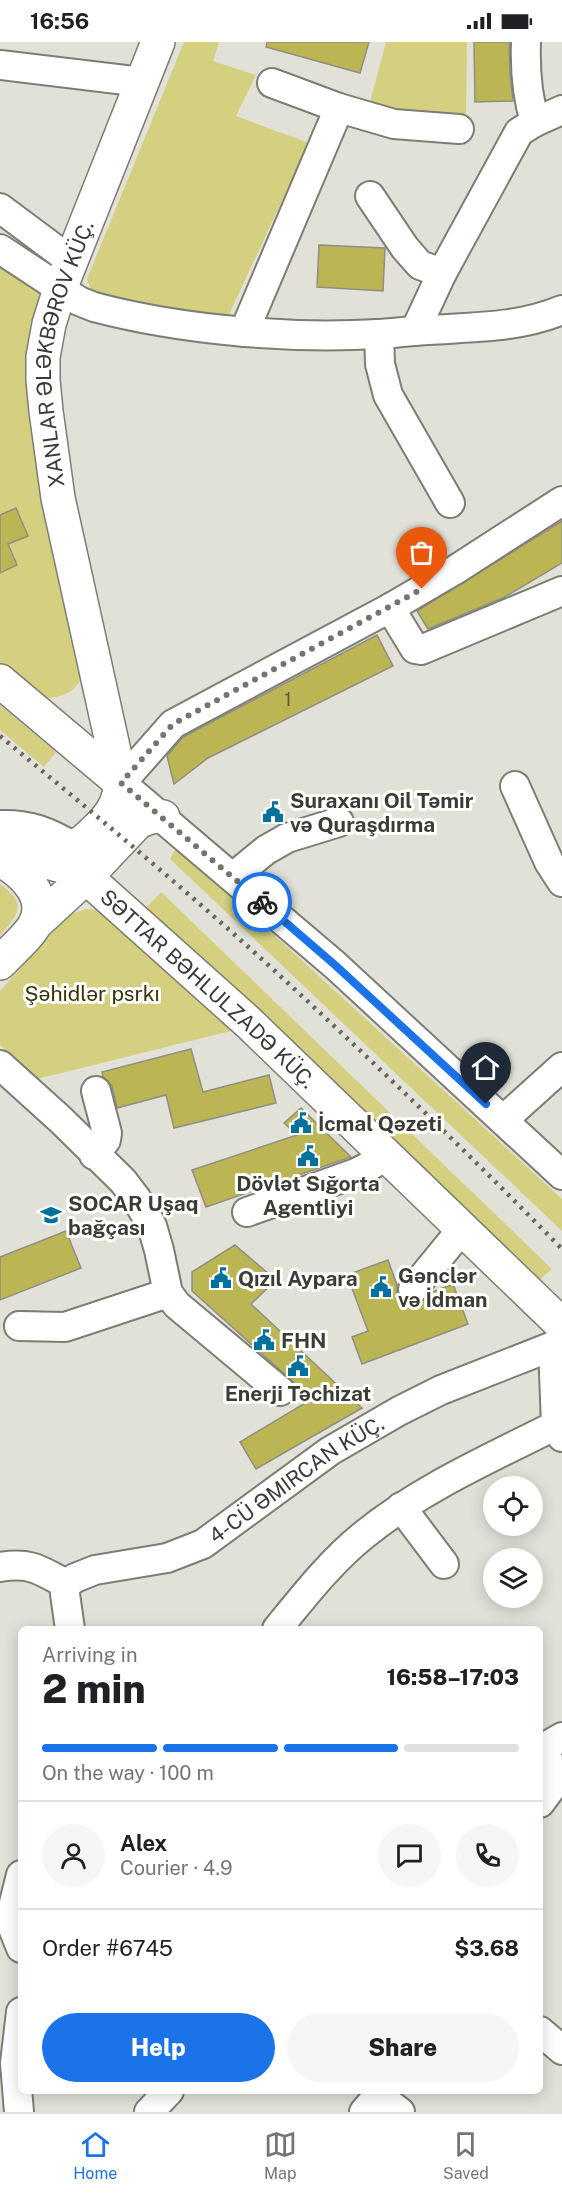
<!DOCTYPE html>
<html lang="en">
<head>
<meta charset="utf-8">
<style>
	body { margin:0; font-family:"Public Sans",sans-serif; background:#f6f6f6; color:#202124; height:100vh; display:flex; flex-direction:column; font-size:22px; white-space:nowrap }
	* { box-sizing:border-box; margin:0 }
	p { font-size:20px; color:#757577 }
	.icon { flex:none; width:33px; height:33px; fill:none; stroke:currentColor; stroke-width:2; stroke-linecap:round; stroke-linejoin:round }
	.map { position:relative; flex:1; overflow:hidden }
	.details { position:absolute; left:18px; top:1584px; width:525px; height:468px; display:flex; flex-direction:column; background:#fff; border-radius:9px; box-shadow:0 3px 15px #0003 }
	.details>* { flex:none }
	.controls { position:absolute; left:483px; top:1434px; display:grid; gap:12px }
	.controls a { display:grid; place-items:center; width:60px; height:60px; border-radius:50%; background:#fff; box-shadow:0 3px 15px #0003; font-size:30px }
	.pin { position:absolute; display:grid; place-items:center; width:51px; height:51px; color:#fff; margin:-62px -26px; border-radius:50% 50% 50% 0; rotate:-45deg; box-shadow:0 0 6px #0007 }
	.pin .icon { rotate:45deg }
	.courier { position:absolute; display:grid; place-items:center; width:60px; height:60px; margin:-30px; border:4px solid #1a73e8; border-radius:50%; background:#fff; color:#222; box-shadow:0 2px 8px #0007 }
	.headline em { font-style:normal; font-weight:800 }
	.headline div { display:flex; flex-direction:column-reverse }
	.headline { display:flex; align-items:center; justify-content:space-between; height:102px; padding:0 24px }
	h1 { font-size:39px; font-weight:800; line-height:45px }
	.bar { display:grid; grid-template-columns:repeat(4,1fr); gap:9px 6px; align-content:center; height:72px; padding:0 24px }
	.bar i { height:8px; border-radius:4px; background:#e0e0e0 }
	.bar .selected { background:#1a73e8 }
	.bar p { grid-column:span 4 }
	.line { display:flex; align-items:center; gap:15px; padding:0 24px; border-top:2px solid #e0e0e0 }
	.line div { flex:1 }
	.round { display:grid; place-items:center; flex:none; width:63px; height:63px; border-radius:32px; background:#f6f6f6 }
	.primary-button { display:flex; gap:12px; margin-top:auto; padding:12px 24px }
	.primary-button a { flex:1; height:69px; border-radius:36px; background:#1a73e8; color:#fff; font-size:24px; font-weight:800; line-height:69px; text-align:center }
	.primary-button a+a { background:#f6f6f6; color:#202124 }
	.status { display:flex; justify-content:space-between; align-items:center; height:42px; padding:0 30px; background:#fff; direction:ltr }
	.status svg { height:16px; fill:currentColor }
	.tabs { display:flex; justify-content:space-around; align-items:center; height:84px; border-top:2px solid #e0e0e0; background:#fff; font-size:16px; color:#757577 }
	.tabs a { display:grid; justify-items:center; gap:3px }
	.tabs .selected { color:#1a73e8 }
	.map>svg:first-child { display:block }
	.green { fill:#d4d080 }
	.building { fill:#bbb554; stroke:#8f8f86; stroke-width:1.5 }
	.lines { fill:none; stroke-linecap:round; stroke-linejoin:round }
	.minor-casing { stroke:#7d7d74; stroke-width:32 }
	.major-casing { stroke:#7d7d74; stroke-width:36 }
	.minor { stroke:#fff; stroke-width:28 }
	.major { stroke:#fff; stroke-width:33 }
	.rail { stroke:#666560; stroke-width:4.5; stroke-dasharray:3 6; stroke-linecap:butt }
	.done { stroke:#75756f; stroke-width:6; stroke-dasharray:0 10.8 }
	.route { stroke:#1a73e8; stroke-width:8 }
	.labels { text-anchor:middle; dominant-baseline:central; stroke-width:6; stroke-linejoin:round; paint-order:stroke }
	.number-label { font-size:18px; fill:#5b5a3e }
	.street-label { font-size:21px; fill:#3b3b37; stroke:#fffffe }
	.poi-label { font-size:21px; font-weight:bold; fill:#3b3b37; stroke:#fffffe; text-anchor:start }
	.park-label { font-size:21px; fill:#37340a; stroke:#fffffe }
</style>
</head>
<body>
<div class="status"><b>16:56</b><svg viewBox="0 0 49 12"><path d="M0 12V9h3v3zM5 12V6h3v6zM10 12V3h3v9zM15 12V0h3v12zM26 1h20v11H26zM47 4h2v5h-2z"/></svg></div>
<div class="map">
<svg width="562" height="2070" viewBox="0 0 562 2070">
	<rect width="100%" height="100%" fill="#e2e1d8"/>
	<path class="green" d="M184 0H219L213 19 256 33 236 74 309 101 225 281 92 251 87 237Z
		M386 0H467L466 74 406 72 369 64Z
		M0 221 40 246 25 337 81 637C72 654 56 656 38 657L0 625Z
		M0 663 56 710 44 725 0 688Z
		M177 804 562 1157V1189L170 817Z
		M0 842C28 862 19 871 0 893Z
		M161 850 552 1227 536 1241 145 867Z
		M86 867 107 869 239 987 37 1037 0 1003V949L68 873Z"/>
	<path class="building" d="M267 0H369L360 31 266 5Z
		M474 0H509L510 32 513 59 475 60Z
		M319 203 385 206 383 249 317 245Z
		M16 466 28 494 8 502 17 523 0 531V473Z
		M562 479V521L503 556 428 587 417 569Z
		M377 593 393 624 208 716 174 742 167 714 183 695Z
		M191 1007 203 1050 269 1033 276 1061 174 1086 166 1053 117 1066 112 1044 103 1035 102 1030Z
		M301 1066 351 1115 206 1165 192 1128 297 1093 284 1081Z
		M66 1189 81 1226 0 1258V1215Z
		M235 1203 276 1238 251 1262 362 1366 256 1427 240 1400 312 1357 192 1249V1230Z
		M388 1218 397 1243V1252L403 1260 410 1263H418L432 1250 453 1242 468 1282 362 1322 352 1295 368 1289 347 1233Z"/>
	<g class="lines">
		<defs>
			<g id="minor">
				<path d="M526 0C525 27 527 54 535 80"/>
				<path d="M0 23 142 40"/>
				<path d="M272 41 339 66 394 82 459 87"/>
				<path d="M370 154 405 206 420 223 442 231"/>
				<path d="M0 166 71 219"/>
				<path d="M0 207 79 259 94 265C181 288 288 297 378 292 395 291 411 289 428 288 474 285 519 286 562 268"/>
				<path d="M415 289 442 231 519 90 535 80 562 68"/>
				<path d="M244 290 339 66"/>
				<path d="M379 292 380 322 388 353 450 461"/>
				<path d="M562 459 455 528 390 566 173 682 121 741 335 923 562 1133"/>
				<path d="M390 566 415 607 421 608 562 549"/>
				<path d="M515 744 549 820 562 840"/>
				<path d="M0 783C30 782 49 790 74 805"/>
				<path d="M233 835 266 808 287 796 339 780"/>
				<path d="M0 1023 61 1078 123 1139 136 1156 152 1184 159 1208 168 1251 177 1263 280 1349"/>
				<path d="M503 1078 562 1025"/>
				<path d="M94 1113 106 1098 107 1091 96 1049"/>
				<path d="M247 1170 356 1131 373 1122 385 1113"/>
				<path d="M413 1247 462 1187"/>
				<path d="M19 1284 65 1285 168 1251"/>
				<path d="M553 1304 556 1383 562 1395"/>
				<path d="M401 1465 444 1522"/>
				<path d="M0 1525C31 1520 40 1528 66 1542"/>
				<path id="s1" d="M70 1587 65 1552 66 1542 75 1536 95 1528 167 1516 203 1502 330 1409 399 1369 441 1348 553 1304 562 1297"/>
				<path d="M277 1587C304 1554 331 1519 365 1492 422 1446 491 1416 556 1383"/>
				<path d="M562 1695 543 1706 557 1738 562 1741"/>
				<path d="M540 1761 557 1738"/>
				<path d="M21 1833 11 1873 13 1886 21 1906"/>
				<path d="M540 1989 562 2008"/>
				<path d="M378 2053 400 2070"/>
				<path d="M19 2070 15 2021 21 1970"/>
				<path d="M149 2070 169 2049"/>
				<path d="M364 2070 382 2049"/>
			</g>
			<g id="major">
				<path d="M0 639 121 741"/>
				<path id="s2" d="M0 808C24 810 51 814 74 805 84 801 91 792 99 785 113 771 119 760 121 741L58 456 46 369 43 338V315L49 282 60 247 158 0"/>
				<path id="s3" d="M31 816 66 825 86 835 249 981 562 1283"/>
				<path d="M0 818C21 829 50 854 35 882 30 893 9 911 0 921"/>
				<path d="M35 882 86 835 138 780 153 774 163 775"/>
			</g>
		</defs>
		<use href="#minor" class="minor-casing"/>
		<use href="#major" class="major-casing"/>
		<use href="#minor" class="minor"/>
		<use href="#major" class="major"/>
		<path class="rail" d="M0 694C98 775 196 856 289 942 382 1028 473 1116 562 1207"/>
	</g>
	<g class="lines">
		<path class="done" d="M262 860 121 741 173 682 422 547"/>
		<path class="route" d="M262 860 335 923 486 1062"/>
	</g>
	<defs>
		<symbol id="civic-bare" viewBox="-9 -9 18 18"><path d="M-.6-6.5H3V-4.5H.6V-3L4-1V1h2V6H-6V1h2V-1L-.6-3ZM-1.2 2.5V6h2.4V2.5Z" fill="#00719c" stroke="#fffffe" stroke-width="2.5" paint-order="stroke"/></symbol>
		<symbol id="school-bare" viewBox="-9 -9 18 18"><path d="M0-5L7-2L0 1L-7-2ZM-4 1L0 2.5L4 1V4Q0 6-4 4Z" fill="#00719c" stroke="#fffffe" stroke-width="2.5" paint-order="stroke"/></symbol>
	</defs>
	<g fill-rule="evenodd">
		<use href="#civic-bare" x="258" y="755" width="30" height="30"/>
		<use href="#civic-bare" x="286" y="1066" width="30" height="30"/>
		<use href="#civic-bare" x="293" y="1099" width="30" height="30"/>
		<use href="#school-bare" x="36" y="1158" width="30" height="30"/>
		<use href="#civic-bare" x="206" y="1221" width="30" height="30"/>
		<use href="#civic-bare" x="366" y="1230" width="30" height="30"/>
		<use href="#civic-bare" x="249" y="1283" width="30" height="30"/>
		<use href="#civic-bare" x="283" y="1309" width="30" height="30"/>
	</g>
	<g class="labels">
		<g class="number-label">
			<text x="288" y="657">1</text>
		</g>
		<g class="street-label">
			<text stroke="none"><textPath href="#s2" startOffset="597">XANLAR ƏLƏKBƏROV KÜÇ.</textPath></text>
			<text stroke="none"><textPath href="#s3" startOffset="224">SƏTTAR BƏHLULZADƏ KÜÇ.</textPath></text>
			<text stroke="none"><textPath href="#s1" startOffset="303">4-CÜ ƏMIRCAN KÜÇ.</textPath></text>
		</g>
		<g class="poi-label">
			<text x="290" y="758">Suraxanı Oil Təmir<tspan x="290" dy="24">və Quraşdırma</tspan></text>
			<text x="318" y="1081">İcmal Qəzeti</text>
			<text x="308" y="1141" text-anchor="middle">Dövlət Sığorta<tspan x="308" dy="24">Agentliyi</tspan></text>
			<text x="68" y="1161">SOCAR Uşaq<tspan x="68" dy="24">bağçası</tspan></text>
			<text x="398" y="1233">Gənclər<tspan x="398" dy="24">və İdman</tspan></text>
			<text x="238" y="1236">Qızıl Aypara</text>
			<text x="281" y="1298">FHN</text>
			<text x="298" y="1351" text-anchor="middle">Enerji Təchizat</text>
		</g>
		<g class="park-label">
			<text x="92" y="951">Şəhidlər psrkı</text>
		</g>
	</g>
</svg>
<div class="controls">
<a><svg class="icon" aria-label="locate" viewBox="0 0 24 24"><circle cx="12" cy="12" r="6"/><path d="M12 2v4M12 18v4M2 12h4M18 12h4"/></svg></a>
<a><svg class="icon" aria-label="layers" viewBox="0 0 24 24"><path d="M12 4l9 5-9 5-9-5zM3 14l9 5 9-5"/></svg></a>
</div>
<div class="pin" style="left:422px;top:547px;background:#ea580c"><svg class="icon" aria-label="bag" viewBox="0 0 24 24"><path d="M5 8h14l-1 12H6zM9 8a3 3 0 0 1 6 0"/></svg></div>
<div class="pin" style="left:486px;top:1062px;background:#1f2937"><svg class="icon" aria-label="home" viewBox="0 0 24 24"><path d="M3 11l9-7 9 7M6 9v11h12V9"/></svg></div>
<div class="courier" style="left:262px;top:860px"><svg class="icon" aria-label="bike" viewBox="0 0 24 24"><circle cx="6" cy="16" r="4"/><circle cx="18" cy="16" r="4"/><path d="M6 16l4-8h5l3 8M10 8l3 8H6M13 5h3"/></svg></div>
<section class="details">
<div class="headline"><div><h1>2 min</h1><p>Arriving in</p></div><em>16:58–17:03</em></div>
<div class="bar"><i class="selected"></i><i class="selected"></i><i class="selected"></i><i></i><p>On the way · 100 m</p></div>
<div class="line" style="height:108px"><a class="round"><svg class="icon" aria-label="person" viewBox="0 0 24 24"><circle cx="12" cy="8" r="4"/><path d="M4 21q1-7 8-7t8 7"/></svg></a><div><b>Alex</b><p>Courier · 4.9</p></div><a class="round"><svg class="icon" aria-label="chat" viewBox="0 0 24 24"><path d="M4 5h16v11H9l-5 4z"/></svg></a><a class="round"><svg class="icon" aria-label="phone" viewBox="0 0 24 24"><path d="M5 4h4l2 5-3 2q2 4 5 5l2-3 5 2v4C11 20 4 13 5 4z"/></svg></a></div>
<div class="line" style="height:78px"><div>Order #6745</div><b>$3.68</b></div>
<div class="primary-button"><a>Help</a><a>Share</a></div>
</section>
</div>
<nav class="tabs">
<a class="selected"><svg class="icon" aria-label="home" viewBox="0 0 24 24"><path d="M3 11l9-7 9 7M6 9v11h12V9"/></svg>Home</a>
<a><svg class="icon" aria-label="map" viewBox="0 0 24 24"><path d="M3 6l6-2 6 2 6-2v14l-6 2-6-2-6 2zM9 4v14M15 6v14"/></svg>Map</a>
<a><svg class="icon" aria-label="saved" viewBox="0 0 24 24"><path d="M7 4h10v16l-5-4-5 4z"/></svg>Saved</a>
</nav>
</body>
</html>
